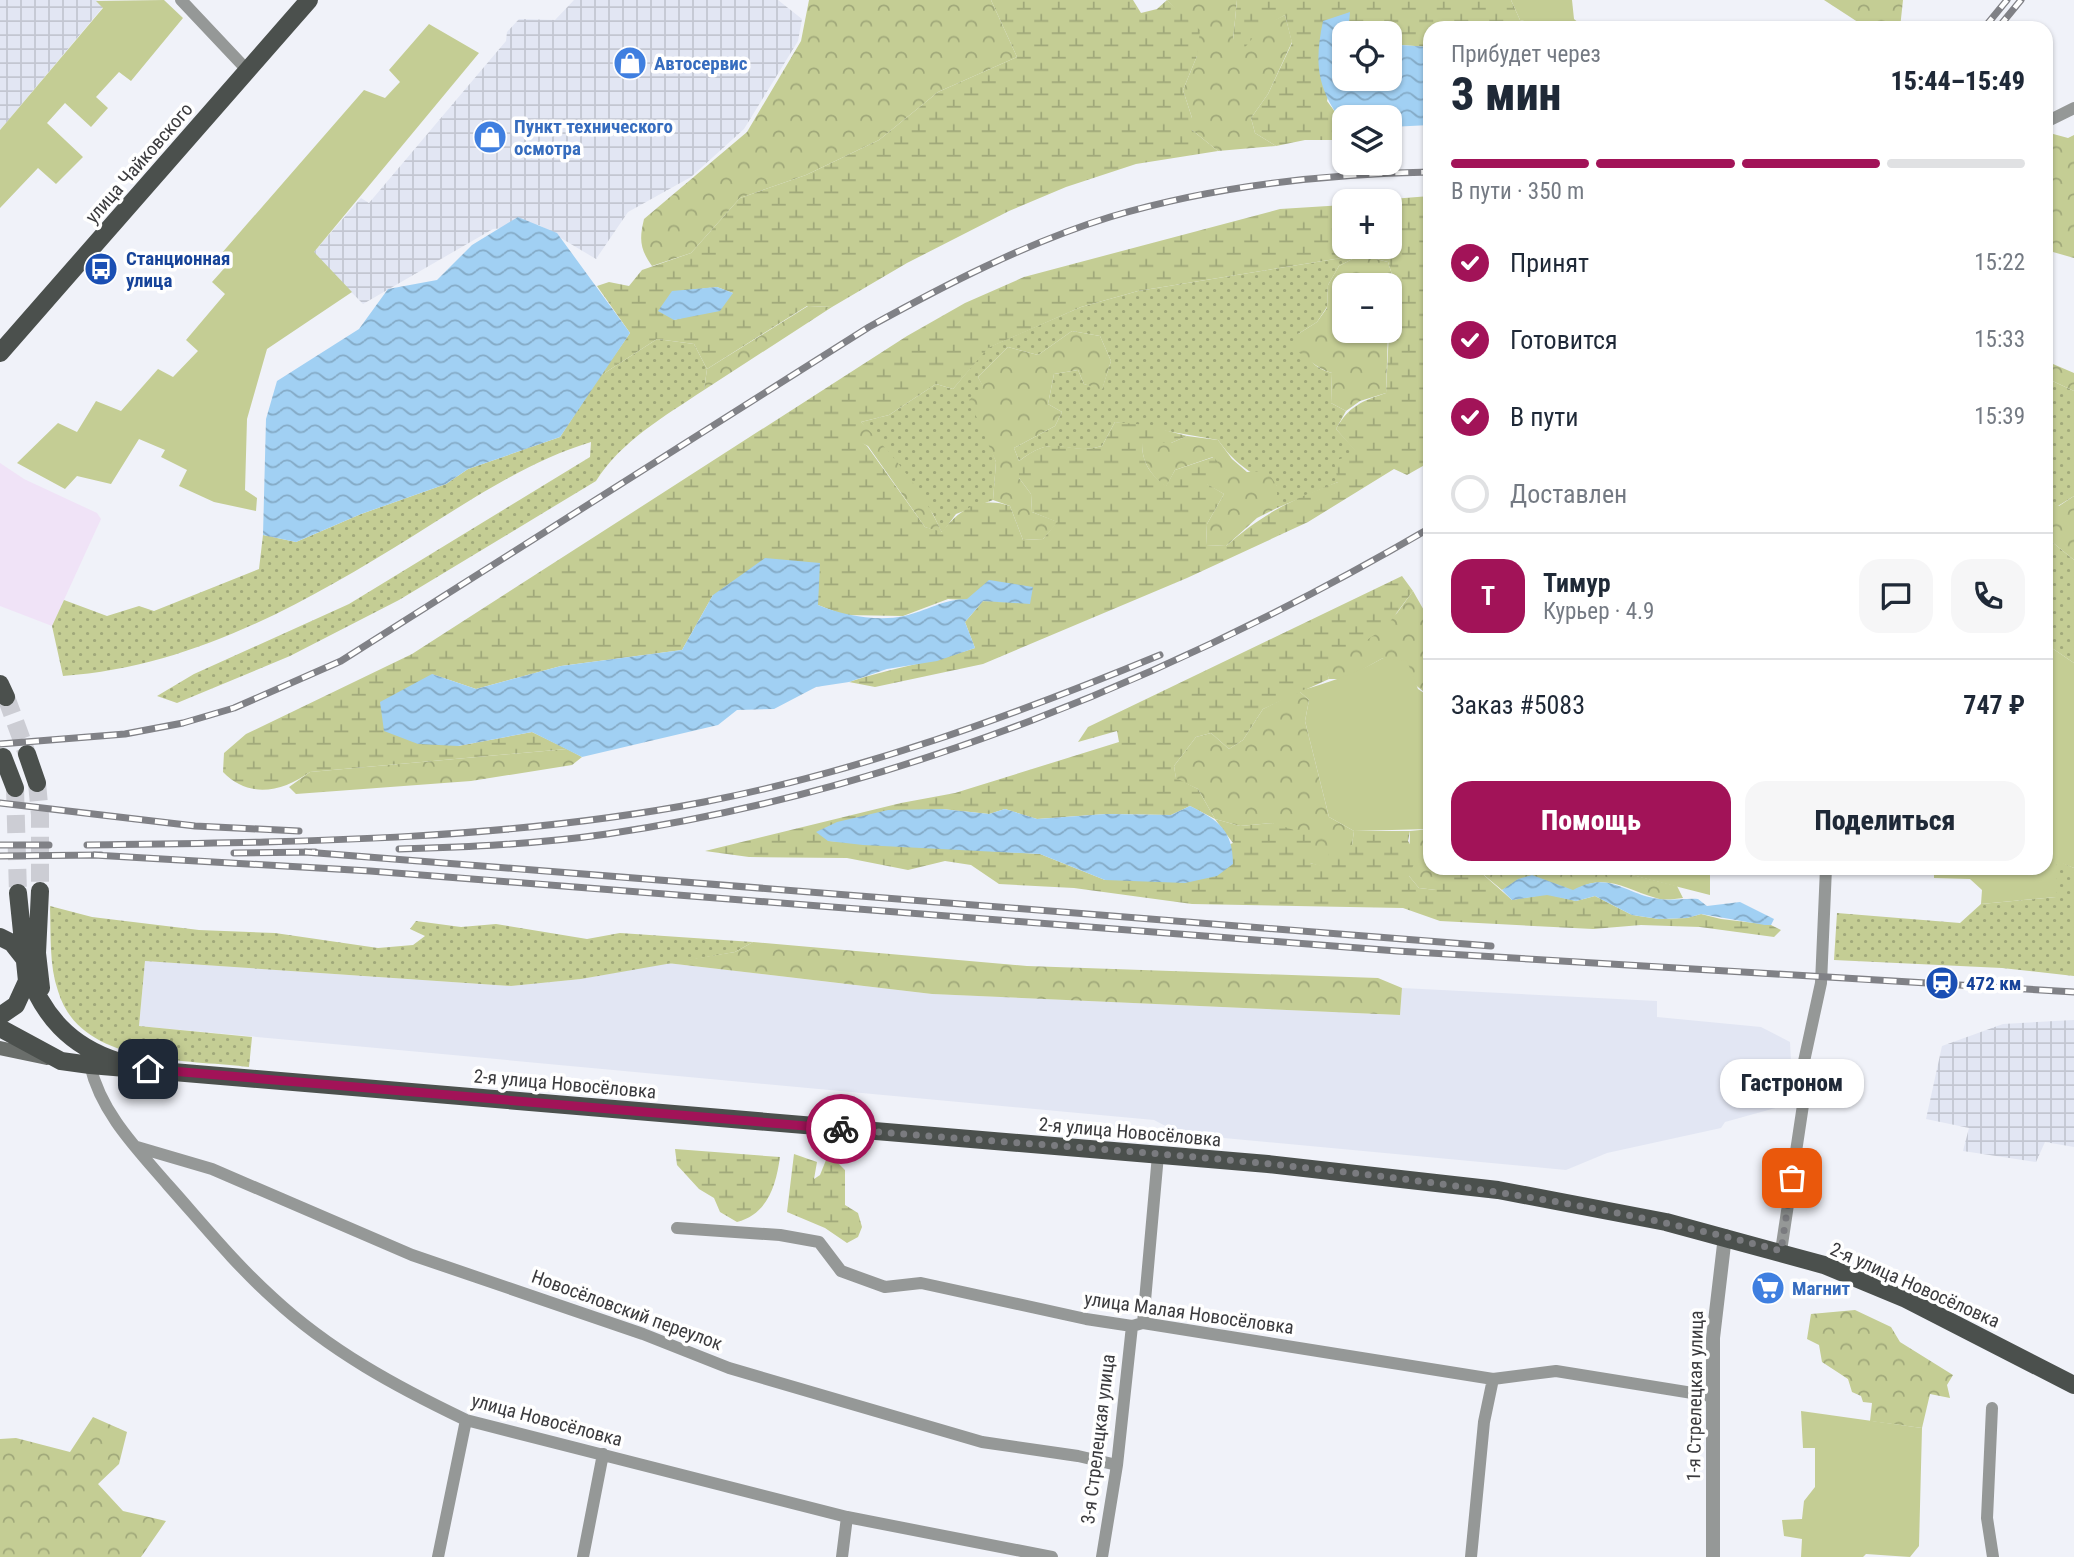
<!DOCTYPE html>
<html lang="ru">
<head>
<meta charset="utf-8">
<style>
	body { margin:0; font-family:"Roboto Condensed",sans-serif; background:#f6f6f7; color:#1f2937; height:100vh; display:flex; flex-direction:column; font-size:26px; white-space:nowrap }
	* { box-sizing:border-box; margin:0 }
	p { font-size:23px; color:#747a83 }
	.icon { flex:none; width:38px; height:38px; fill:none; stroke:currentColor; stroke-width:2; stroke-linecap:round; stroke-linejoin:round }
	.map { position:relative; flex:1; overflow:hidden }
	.side { position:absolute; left:1423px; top:21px; width:630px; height:854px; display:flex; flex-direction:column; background:#fff; border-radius:21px; box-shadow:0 2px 5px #0004 }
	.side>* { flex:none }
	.fabs { position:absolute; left:1332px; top:21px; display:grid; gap:14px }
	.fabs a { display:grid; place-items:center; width:70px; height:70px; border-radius:14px; background:#fff; box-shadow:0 2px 5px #0004; font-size:35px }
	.pin { position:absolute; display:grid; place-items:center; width:60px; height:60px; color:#fff; margin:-30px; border-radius:14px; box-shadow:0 4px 10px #0006 }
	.courier { position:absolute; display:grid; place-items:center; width:70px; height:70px; margin:-35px; border:5px solid #a21358; border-radius:50%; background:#fff; color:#222; box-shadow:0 2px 9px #0007 }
	.bubble { position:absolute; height:49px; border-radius:21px; background:#fff; box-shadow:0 2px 5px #0004; font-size:23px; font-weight:800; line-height:49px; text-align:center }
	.summary em { font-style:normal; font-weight:800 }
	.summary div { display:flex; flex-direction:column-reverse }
	.summary { display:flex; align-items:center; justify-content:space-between; height:119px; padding:0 28px }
	h1 { font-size:46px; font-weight:800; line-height:52px }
	.bar { display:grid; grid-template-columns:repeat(4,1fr); gap:10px 7px; align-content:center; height:84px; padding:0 28px }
	.bar i { height:9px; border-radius:5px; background:#e0e1e3 }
	.bar .active { background:#a21358 }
	.bar p { grid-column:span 4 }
	.line { display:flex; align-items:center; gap:18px; padding:0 28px; border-top:2px solid #e0e1e3 }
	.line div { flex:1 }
	.round { display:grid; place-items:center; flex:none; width:74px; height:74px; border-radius:21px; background:#f6f6f7 }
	ol { padding:0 28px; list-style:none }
	li { display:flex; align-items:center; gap:21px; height:77px }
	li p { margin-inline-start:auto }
	li .icon { padding:7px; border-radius:50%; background:#a21358; color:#fff; stroke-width:4 }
	li:last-child { color:#747a83 }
	li i { width:38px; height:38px; border:4px solid #e0e1e3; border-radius:50% }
	.action { display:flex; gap:14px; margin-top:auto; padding:14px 28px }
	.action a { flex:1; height:80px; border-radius:21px; background:#a21358; color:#fff; font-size:28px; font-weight:800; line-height:80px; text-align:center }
	.action a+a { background:#f6f6f7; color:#1f2937 }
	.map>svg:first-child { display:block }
	.commercial { fill:#f0e3f7 }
	.industrial { fill:url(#industrial-grid) }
	.built { fill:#e2e6f3 }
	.grass { fill:url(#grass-dots) }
	.forest { fill:url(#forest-crowns) }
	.wetland { fill:url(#wetland-marsh); fill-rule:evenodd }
	.garden { fill:#c4cd94 }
	.water { fill:url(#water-waves) }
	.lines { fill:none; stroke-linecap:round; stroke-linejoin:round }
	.primary-tunnel { stroke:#cccdd4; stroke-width:18; stroke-dasharray:18 9; stroke-linecap:butt }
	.minor { stroke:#959897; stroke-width:12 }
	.tertiary { stroke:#959897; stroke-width:14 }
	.secondary { stroke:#6a6e6b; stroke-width:14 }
	.primary { stroke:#4b504d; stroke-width:18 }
	.rail-casing { stroke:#808186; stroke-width:7 }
	.rail { stroke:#fff; stroke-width:4.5; stroke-dasharray:13; stroke-linecap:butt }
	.done { stroke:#7a7b7f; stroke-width:7; stroke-dasharray:0 12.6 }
	.route { stroke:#a21358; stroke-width:9 }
	.labels { text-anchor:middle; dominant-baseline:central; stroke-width:7; stroke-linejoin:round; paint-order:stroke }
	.shop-label { font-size:19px; font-weight:bold; fill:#366cbe; stroke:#fff; text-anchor:start }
	.street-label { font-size:19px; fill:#3b3b3e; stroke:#fff }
	.transit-label { font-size:19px; font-weight:bold; fill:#164399; stroke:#fff; text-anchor:start }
</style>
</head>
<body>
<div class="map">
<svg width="2074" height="1557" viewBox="0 0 2074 1557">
	<defs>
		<pattern id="industrial-grid" width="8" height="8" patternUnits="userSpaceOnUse" patternTransform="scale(1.75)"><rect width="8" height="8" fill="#e2e6f3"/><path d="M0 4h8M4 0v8" fill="none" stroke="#c3c6d1"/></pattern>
		<pattern id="grass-dots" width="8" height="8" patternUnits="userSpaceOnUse" patternTransform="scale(1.75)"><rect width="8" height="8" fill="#c4cd94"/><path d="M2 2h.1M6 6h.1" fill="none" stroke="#a0a87a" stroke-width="1.8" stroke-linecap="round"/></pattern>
		<pattern id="forest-crowns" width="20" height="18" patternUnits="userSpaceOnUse" patternTransform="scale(1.75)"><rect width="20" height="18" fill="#c4cd94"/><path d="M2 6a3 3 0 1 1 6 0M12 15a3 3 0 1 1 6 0" fill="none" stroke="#a0a87a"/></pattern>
		<pattern id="wetland-marsh" width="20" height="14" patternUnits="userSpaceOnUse" patternTransform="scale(1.75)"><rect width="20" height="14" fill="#c4cd94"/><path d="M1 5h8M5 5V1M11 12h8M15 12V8" fill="none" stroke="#a0a87a"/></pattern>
		<pattern id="water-waves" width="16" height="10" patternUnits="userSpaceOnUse" patternTransform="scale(1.75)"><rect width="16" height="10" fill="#a1d0f3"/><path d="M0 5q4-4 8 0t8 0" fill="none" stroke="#84aac6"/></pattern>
	</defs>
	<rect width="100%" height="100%" fill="#f0f2f9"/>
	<path class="commercial" d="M0 463 24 479 97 513 101 519 52 626 0 606Z"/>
	<path class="industrial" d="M0 0H97L103 7 0 130Z
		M574 0H778L802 19 798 41 744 129 691 177 628 212 596 259 539 225 493 229 363 304 313 253 361 198 369 203 506 41 507 32 519 19 555 20Z
		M2074 1020V1147L2045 1142 2036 1162 1963 1151 1969 1128 1926 1119 1942 1046 2003 1024Z"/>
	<path class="built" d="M145 961 511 986 581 979 667 963 932 994 1400 1015 1402 988 1657 1001V1017L1761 1027 1790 1042 1793 1103 1725 1122 1721 1128 1607 1153 1566 1170 1181 1134 1154 1120 139 1026Z"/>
	<path class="grass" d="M1360 255 1339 266 1328 285 1327 307 1317 322 1298 334C1305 355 1310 367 1332 373L1331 403 1346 411 1336 429 1358 453 1338 482 1277 508V486C1251 474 1235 464 1218 440L1115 422 1102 446C1065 457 1057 431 1019 461L1014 448 1055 426 1062 412 1048 404 1054 374 1078 370 1084 384 1102 389 1111 361 1100 336 1072 331 1038 355 1008 347 978 377 983 386 986 435 996 462 993 500 956 514 942 533 933 514 861 422 889 415 936 384 953 389 987 348 1081 307 1138 291Z
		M657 339 694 344 707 369 704 390C665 416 621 441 596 481L399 600 290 656 177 703 157 696 194 674 349 604 590 457 591 442C528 461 469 501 413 536 305 603 193 667 63 676L52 626 64 600 107 616 139 606 154 611 259 569 263 535 296 542 361 514 446 484 468 469 560 437 600 376Z
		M2046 378 2074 391V496L2058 506 2046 499Z
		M2046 537 2074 560V663L2046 644Z
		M2056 860 2074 868V976L2002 968 1834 960 1837 913 1960 923 1981 904 2056 897Z
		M50 906 92 917 199 930 275 933 378 948 413 945 425 936 410 929 416 921 461 927 496 924 587 939 620 933 753 942 735 952 581 979 511 986 145 961 139 1026 252 1037 249 1067C186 1059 80 1066 58 991 49 965 51 934 50 906Z"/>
	<path class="forest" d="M809 0H991L1017 57 938 92 879 140 806 175 740 198 691 253 652 266C640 249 639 240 644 219L747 132 801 41Z
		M1167 0H1237L1233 40 1285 15 1292 42 1268 94 1251 118 1255 133 1276 146 1218 151 1192 130V118L1183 90 1197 56 1179 12Z
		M1824 0H1903L1900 28H1867Z
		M2046 132 2068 138 2074 135V258L2046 250Z
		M1360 255 1388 262 1395 284 1390 309V285H1344V331H1388L1386 393 1360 401 1346 411 1331 403 1332 373C1315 368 1308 358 1294 349L1298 334 1317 322 1327 308 1328 285 1339 266Z
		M808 306 832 307 704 390 707 369Z
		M1072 331 1100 336 1111 361 1102 390 1084 384 1078 370 1054 374 1048 404 1062 412 1055 426 1014 448 1019 461V478L1031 494 1032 512 1058 522 1043 539 1023 540 1010 506 993 500 996 462 969 400 983 387 978 377 1008 347 1038 355Z
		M2046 361 2074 373V391L2046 378Z
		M806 418 861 422C893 455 923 490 942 533L925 527 868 446Z
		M1187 436 1218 440 1232 459 1247 472 1267 471 1277 486V508L1257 518 1226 546 1206 545 1207 524 1224 494 1206 484 1213 457 1175 470 1166 487C1151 475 1142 463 1142 443H1171Z
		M2074 496V560L2046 537V499L2059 506Z
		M1413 591 1430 621V697L1383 658 1345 679H1329L1325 668 1397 613Z
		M1299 691 1309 700 1305 721 1329 817 1354 831 1352 845 1323 867 1310 863 1273 823 1240 826 1215 819 1198 789 1176 779 1174 766 1196 737 1211 733 1229 749 1243 740 1263 709Z
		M567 749 582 757 572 765 471 781 296 794 289 787 310 772Z
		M1430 829V868H1604L1677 886 1683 898C1674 899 1664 901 1656 898 1624 889 1605 872 1573 891 1541 879 1533 870 1502 890L1478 870 1436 890 1419 888 1409 876 1410 831Z
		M753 942 1027 966 1378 978 1402 988 1400 1015 932 994 667 963 735 952Z
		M1855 1310 1891 1327 1900 1342 1953 1375 1947 1385 1950 1398 1930 1394 1922 1428 1870 1421 1872 1403 1863 1402 1861 1396 1852 1392 1848 1379 1822 1362 1819 1345 1807 1339 1811 1314Z
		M93 1417 127 1432 119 1464 98 1484 123 1511 166 1521 141 1557H0V1439L16 1438 70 1452Z"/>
	<path class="wetland" d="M991 0H1133L1141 13 1157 9 1167 0 1200 30 1197 56 1183 90 1192 118V130L1218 151 1136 164 1066 187 1009 211 907 263 832 307 807 306 707 369 694 344 657 339 600 376 630 333 597 286 609 282 629 286 642 270 691 253 740 198 806 175 879 140 938 92 1017 57ZM717 287 733 293 693 315 674 320 672 292Z
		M1237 0H1511L1520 20 1536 24 1538 28H1430V47L1400 45 1390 49V33H1348L1349 13 1327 101 1344 124V140H1305L1276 146 1255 133 1251 118 1268 94 1292 43 1285 15 1260 29 1242 51 1233 40Z
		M1430 196V462L1407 475 1394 469 1308 522 1187 578 983 664 875 687 849 682C891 668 933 662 975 648L965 622 983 601 1029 604 948 599 903 616 844 615 818 605 713 595 682 650 561 666 476 689 432 674 458 746 532 732 567 749 310 772C282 792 249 799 223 772L224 753 246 734 412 654 907 336 965 303 1024 277 1280 209 1344 205V247H1390V201H1366ZM1360 255 1388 262 1395 284 1390 309 1386 393C1362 401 1349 406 1336 429L1357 453 1334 461 1338 482C1293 499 1262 514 1226 546L1206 545 1207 524 1224 494 1207 484 1220 466 1214 457 1175 470 1166 486C1151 475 1142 463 1142 443H1171L1187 436 1146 425 1115 422 1102 446C1065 456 1057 431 1019 461V478L1031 494 1032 512 1057 522 1043 539 1023 540 1010 506C981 496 959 509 942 532L925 527 867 446 848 433 861 422 889 415 936 384 953 389 988 348 1081 307 1138 291Z
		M1402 576 1413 591 1386 627 1326 668 1329 679 1263 709 1243 740 1229 749 1211 733 1196 737 1174 766 1176 778 1198 789 1215 819 1240 826 1273 823 1312 836 1310 863 1323 866 1331 849 1352 845 1354 831H1410L1408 841 1417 856 1409 876 1419 888 1436 890 1438 877 1478 870 1512 900 1547 894 1576 901 1595 896 1632 915 1659 919 1687 918 1701 914 1721 919 1771 925 1781 930 1774 937 1700 927 1641 925 1593 929 1440 921 1403 908 1192 904 1074 888 999 884 971 865 945 861 908 870 847 858 749 857 705 851 901 803 955 793 1119 742 1117 731 1078 742 1088 727ZM1190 806 1215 819 1233 843 1139 880H1105L1040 854 829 841 942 809 989 814 1005 809 1037 819 1106 814 1171 815Z
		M675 1149 780 1157C776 1185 768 1214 737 1222L720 1212 714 1198 699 1189 677 1165Z
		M794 1154 817 1162 814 1179 820 1175 826 1160H835L845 1170V1205L858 1213 862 1227 858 1237 847 1243 825 1228 787 1212Z"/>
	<path class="garden" d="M164 0 183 18 131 81 119 72 96 97 108 108 91 127 65 103 47 123 83 157 56 184 38 168 0 208V130L103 8 96 1Z
		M1511 0H1572L1574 19 1585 28H1538L1536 24 1520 20Z
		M429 24 479 53 314 252 352 292 267 349 247 419 245 490 257 498 256 511 214 502 179 486 187 470 161 457 165 450 139 439 111 484 77 476 65 489 17 463 58 423 77 432 96 401 121 411 158 369 173 377 198 351 186 340 225 294 212 282 229 263 221 254 364 90 385 98 400 82 389 70Z
		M2046 644 2074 663V868L2056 861V897L1981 904 1982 890 1970 879 1934 878V868H2046Z
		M1383 658 1407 661 1418 689 1430 697 1427 723 1430 726V829L1354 831 1329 817 1305 721 1309 700 1299 691C1331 682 1354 674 1383 658Z
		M1604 868H1710V895Z
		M1801 1411 1922 1428 1919 1546 1910 1557 1866 1554 1863 1557H1801L1802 1539 1784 1536 1782 1520 1802 1519 1804 1501 1815 1487V1448H1803Z"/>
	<path class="water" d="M1350 12 1348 33H1344V79H1390V49L1400 45 1430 47V125L1390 127V117H1344V124C1317 89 1314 64 1323 21Z
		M518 217 557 233 630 333 560 437 468 469 446 484 361 514 296 542 263 535 266 419 277 381 359 329 388 289 437 280 472 245Z
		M717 287 733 293 720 311 674 320 658 311 672 291Z
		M765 558 820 563 818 605C842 615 877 622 904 616 927 611 943 599 967 599L989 580 1033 587 1030 604 983 601 965 622 975 648 937 661 887 669 849 682 816 687 774 709 737 710 718 725 582 757 532 732 458 746 418 744 384 731 380 702 432 674 476 689 561 666 682 650 713 595Z
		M1190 806C1218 820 1233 830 1233 864L1217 876 1185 883 1105 880 1040 854 863 845 828 841 816 832 837 822 888 810 942 809 989 814 1005 809 1037 819 1106 814 1171 815Z
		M1532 875 1573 890C1610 870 1624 894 1659 899 1671 901 1686 898 1698 899L1707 906 1740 902 1774 919 1771 925H1765L1701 914 1687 918 1659 919 1632 915 1595 896 1576 901 1547 895 1512 900 1502 890 1518 879Z"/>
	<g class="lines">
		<path class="primary-tunnel" d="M6 697 27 754
			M37 783 40 815V891
			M15 788 18 893"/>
		<path class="minor" d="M181 0 248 71
			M2046 122 2074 108
			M90 1065C101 1113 137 1149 168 1185 202 1223 235 1264 273 1298 330 1351 397 1387 466 1420L847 1517 1052 1557
			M137 1147 212 1169 412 1255 643 1334 729 1368 982 1442 1078 1456 1117 1465
			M677 1228 780 1235 819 1242 841 1271 885 1287 921 1283 1086 1319 1132 1326 1143 1323 1493 1379 1556 1371 1711 1396
			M1781 1251 1803 1105V1066L1821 983 1826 868
			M1143 1323 1158 1155
			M1992 1408 1987 1518 1993 1557
			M438 1557 466 1420
			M583 1557 603 1454
			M842 1557 847 1517
			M1102 1557 1117 1465 1132 1326
			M1471 1557 1484 1422 1493 1379"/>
		<path class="tertiary" d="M1713 1557V1338L1725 1236"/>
		<path class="secondary" d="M0 1048 47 1058"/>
		<path class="primary" d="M0 353 309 0
			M0 684 6 697
			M27 754 37 783
			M3 757 15 788
			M40 891 37 953 41 988
			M0 937 12 943 23 957
			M26 969C43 1016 70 1046 117 1061
			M0 1016 16 1005 27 981 18 893
			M0 1028 61 1061 90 1065 1268 1164 1498 1190 1666 1222 1824 1265 1906 1299 2074 1385"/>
		<defs>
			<path id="rail" d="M1984 28 2007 0
				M1998 28 2021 0
				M0 744 125 734 183 723 234 708 341 661 869 327C945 285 1026 243 1110 217 1214 186 1322 174 1430 172
				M0 803 195 826 299 831
				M0 845H49
				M87 845C293 842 502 841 704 802 862 771 1012 716 1160 655
				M399 849C468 847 538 844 607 834 897 791 1178 675 1430 528
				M305 852 1491 946
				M234 853 315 852
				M94 855 370 871 1397 951 2074 992
				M0 856 101 855"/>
		</defs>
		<use href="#rail" class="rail-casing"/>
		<use href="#rail" class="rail"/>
	</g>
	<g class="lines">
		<path class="done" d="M841 1129C1156 1155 1475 1168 1781 1251L1792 1178"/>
		<path class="route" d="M148 1069 841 1129"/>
	</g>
	<defs>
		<symbol id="shop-disc" viewBox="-11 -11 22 22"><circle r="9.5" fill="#3f7fe0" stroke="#fff"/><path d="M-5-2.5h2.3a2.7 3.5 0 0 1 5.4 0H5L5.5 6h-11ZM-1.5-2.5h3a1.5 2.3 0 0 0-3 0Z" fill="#fff"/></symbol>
		<symbol id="bus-disc" viewBox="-11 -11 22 22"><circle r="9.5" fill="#1a4fb4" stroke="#fff"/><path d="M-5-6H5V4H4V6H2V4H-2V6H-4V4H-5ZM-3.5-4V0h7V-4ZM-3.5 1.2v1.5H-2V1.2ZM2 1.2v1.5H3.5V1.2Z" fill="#fff"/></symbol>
		<symbol id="station-disc" viewBox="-11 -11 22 22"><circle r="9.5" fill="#1a4fb4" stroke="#fff"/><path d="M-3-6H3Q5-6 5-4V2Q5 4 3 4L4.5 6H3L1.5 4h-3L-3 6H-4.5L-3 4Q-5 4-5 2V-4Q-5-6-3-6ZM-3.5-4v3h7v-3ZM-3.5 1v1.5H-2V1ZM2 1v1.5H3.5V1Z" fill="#fff"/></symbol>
		<symbol id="supermarket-disc" viewBox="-11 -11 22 22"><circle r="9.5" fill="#3f7fe0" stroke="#fff"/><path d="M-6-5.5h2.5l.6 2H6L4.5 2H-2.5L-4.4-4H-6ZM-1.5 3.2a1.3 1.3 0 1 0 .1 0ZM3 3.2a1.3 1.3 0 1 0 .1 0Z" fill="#fff"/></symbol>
	</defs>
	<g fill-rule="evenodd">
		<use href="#shop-disc" x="611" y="44" width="38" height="38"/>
		<use href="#shop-disc" x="471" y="118" width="38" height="38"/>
		<use href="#bus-disc" x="82" y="250" width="38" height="38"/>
		<use href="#station-disc" x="1923" y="964" width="38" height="38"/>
		<use href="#supermarket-disc" x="1749" y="1269" width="38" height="38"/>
	</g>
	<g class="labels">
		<g class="shop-label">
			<text x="654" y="63">Автосервис</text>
			<text x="514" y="126">Пункт технического<tspan x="514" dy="22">осмотра</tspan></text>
			<text x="1792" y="1288">Магнит</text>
		</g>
		<g class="street-label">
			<text transform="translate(139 163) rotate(-49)">улица Чайковского</text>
			<text transform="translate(565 1084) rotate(5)">2-я улица Новосёловка</text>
			<text transform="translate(1130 1132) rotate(5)">2-я улица Новосёловка</text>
			<text transform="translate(1915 1285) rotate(24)">2-я улица Новосёловка</text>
			<text transform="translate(627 1310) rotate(20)">Новосёловский переулок</text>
			<text transform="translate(1189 1313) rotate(8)">улица Малая Новосёловка</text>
			<text transform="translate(1695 1396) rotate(-89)">1-я Стрелецкая улица</text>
			<text transform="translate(547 1420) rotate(15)">улица Новосёловка</text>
			<text transform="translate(1098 1439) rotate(-83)">3-я Стрелецкая улица</text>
		</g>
		<g class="transit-label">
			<text x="126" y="258">Станционная<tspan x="126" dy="22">улица</tspan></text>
			<text x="1966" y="983">472 км</text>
		</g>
	</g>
</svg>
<div class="fabs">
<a><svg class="icon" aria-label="locate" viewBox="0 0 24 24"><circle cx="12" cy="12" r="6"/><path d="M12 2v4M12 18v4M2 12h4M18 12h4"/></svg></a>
<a><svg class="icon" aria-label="layers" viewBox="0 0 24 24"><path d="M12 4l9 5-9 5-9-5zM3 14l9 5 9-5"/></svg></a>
<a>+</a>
<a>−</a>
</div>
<div class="pin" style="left:1792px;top:1178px;background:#ea580c"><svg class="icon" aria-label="bag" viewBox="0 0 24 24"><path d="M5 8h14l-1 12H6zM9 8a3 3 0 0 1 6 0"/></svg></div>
<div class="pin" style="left:148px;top:1069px;background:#1f2937"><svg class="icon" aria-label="home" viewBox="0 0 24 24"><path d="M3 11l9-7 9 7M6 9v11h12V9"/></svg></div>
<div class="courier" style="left:841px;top:1129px"><svg class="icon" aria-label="bike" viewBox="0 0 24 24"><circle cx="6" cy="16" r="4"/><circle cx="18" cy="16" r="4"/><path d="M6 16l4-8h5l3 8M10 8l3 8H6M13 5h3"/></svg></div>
<div class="bubble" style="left:1720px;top:1059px;width:144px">Гастроном</div>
<section class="side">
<div class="summary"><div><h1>3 мин</h1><p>Прибудет через</p></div><em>15:44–15:49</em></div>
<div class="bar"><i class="active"></i><i class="active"></i><i class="active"></i><i></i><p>В пути · 350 m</p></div>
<ol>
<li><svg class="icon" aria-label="check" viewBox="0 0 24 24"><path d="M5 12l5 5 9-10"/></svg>Принят<p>15:22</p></li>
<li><svg class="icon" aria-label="check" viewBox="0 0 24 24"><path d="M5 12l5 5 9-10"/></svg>Готовится<p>15:33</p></li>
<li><svg class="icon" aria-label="check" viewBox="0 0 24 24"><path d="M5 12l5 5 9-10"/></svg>В пути<p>15:39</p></li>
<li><i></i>Доставлен</li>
</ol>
<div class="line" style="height:126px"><b class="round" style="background:#a21358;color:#fff">Т</b><div><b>Тимур</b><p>Курьер · 4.9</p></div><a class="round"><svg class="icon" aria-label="chat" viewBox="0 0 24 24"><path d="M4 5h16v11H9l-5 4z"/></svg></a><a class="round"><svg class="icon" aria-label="phone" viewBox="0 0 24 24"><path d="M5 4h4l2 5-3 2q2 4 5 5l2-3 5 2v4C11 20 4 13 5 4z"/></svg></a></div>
<div class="line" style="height:91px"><div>Заказ #5083</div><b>747 ₽</b></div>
<div class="action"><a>Помощь</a><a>Поделиться</a></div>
</section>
</div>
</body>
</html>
